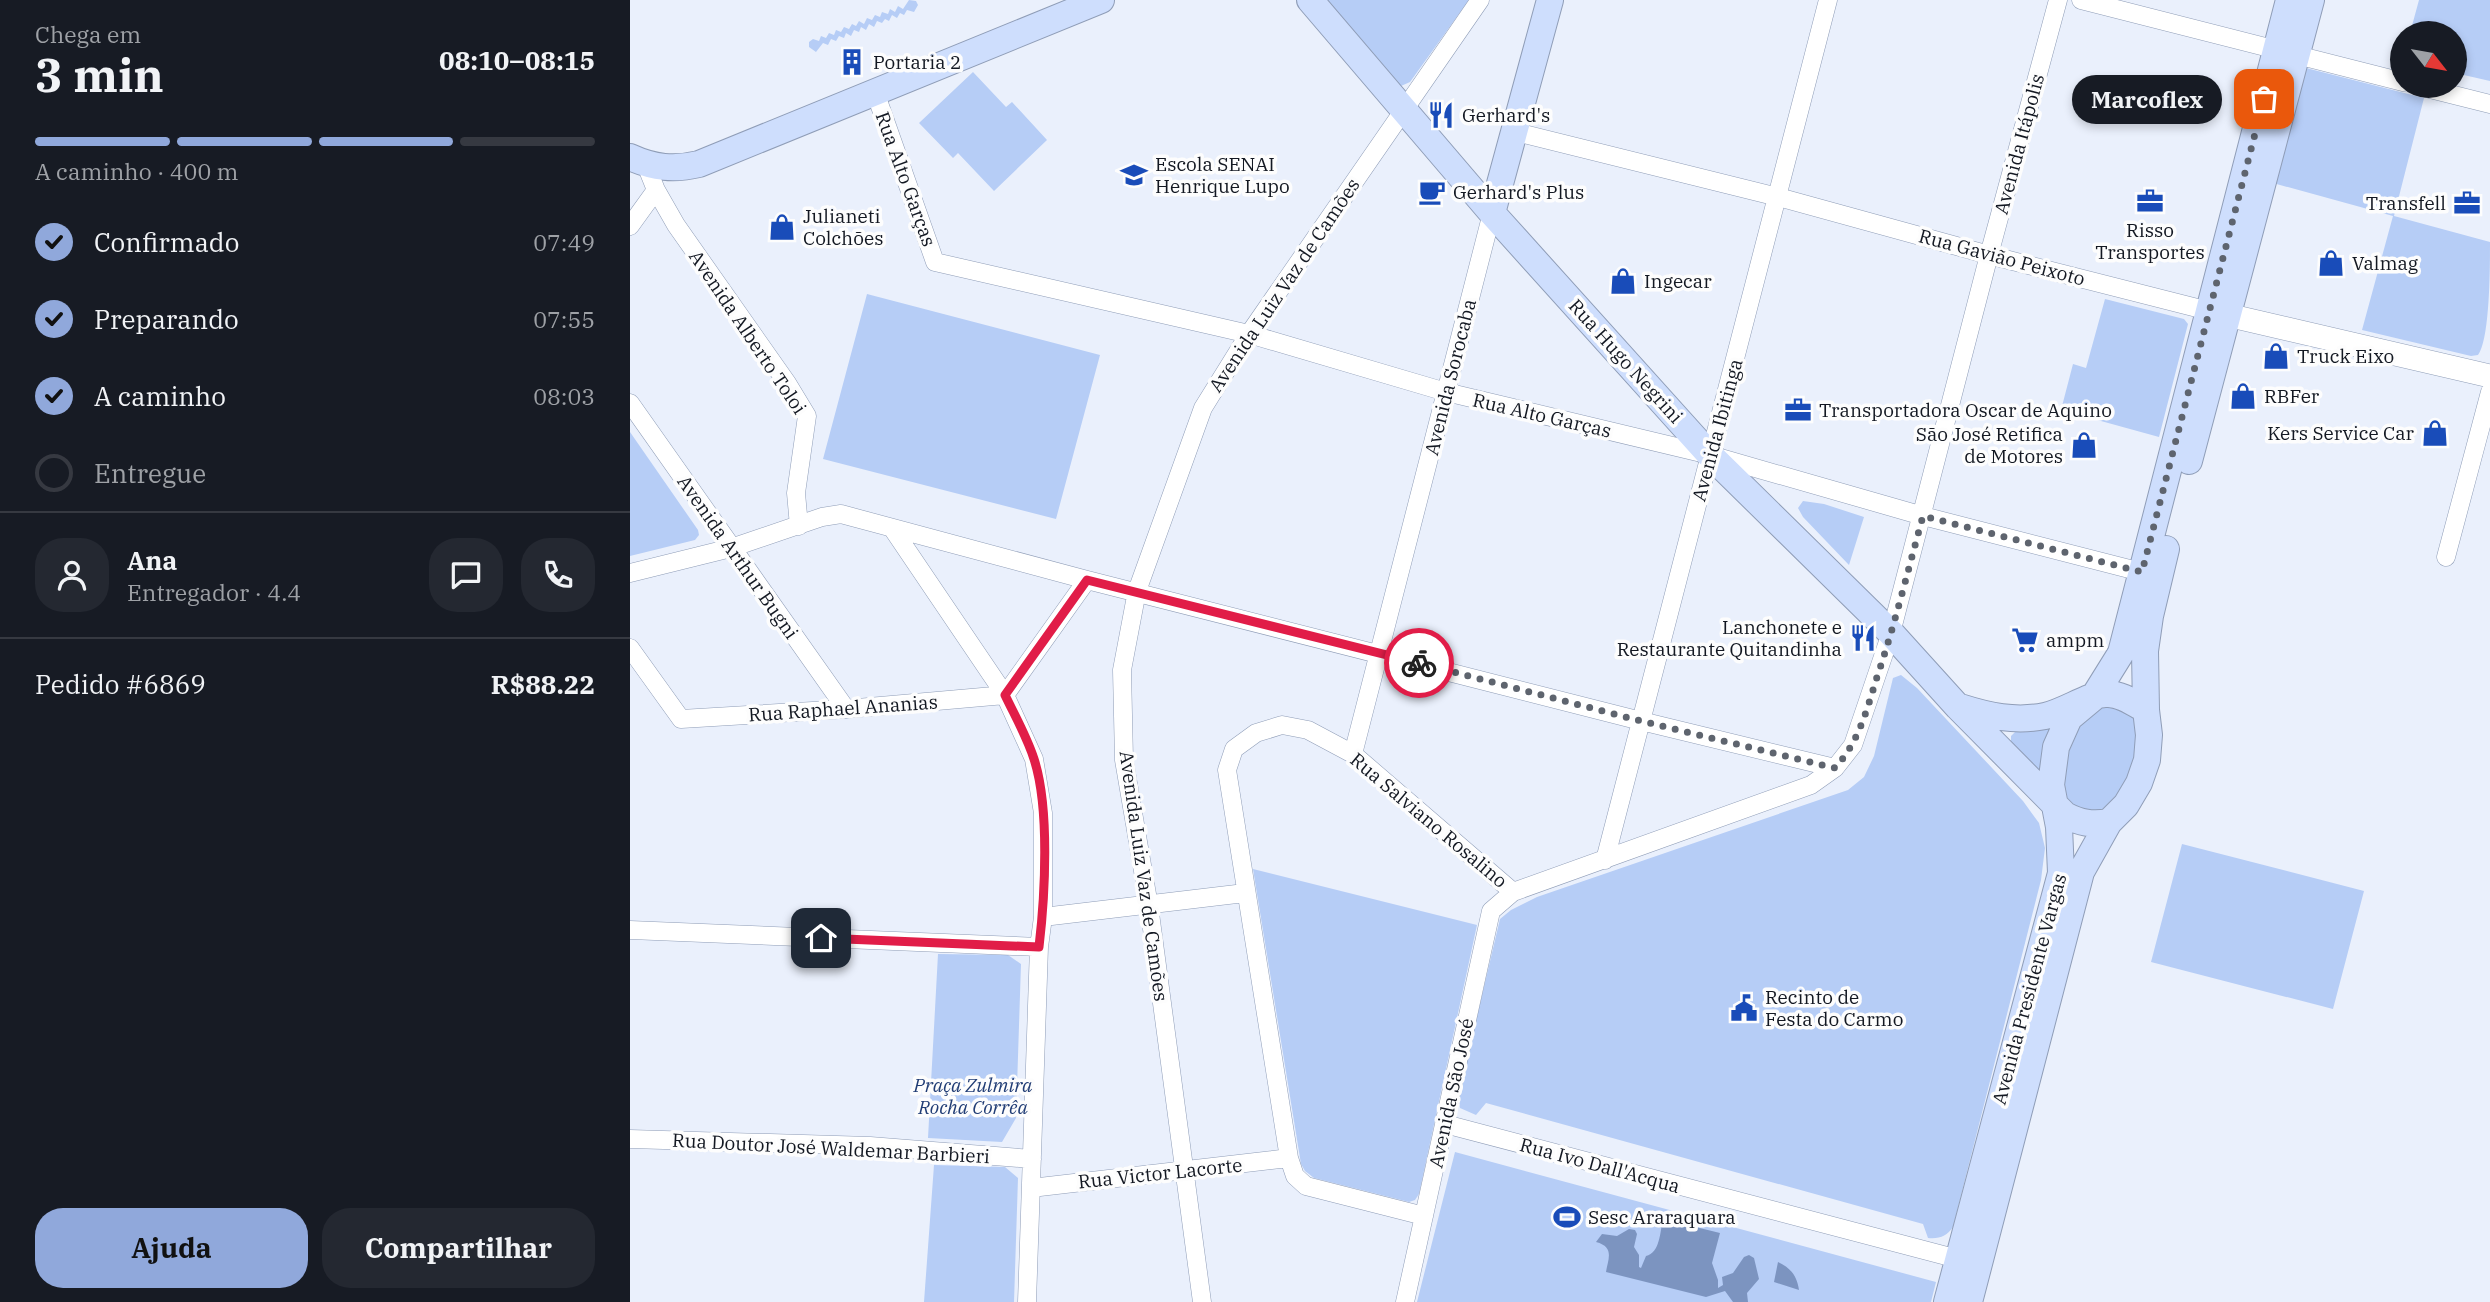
<!DOCTYPE html>
<html lang="pt">
<head>
<meta charset="utf-8">
<style>
	body { margin:0; font-family:"IBM Plex Serif",serif; background:#242831; color:#f1f3f6; height:100vh; display:flex; flex-direction:column; font-size:26px; white-space:nowrap }
	* { box-sizing:border-box; margin:0 }
	p { font-size:23px; color:#9ea1a6 }
	.icon { flex:none; width:38px; height:38px; fill:none; stroke:currentColor; stroke-width:2; stroke-linecap:round; stroke-linejoin:round }
	.map { position:relative; flex:1; overflow:hidden }
	.drawer { display:flex; flex-direction:column; background:#171b24; width:630px }
	.drawer>* { flex:none }
	.needle { width:46px; rotate:121deg }
	.controls { position:absolute; left:1760px; top:21px; display:grid; gap:14px }
	.controls a { display:grid; place-items:center; width:77px; height:77px; border-radius:50%; background:#171b24; box-shadow:0 4px 10px #0003; font-size:35px }
	.pin { position:absolute; display:grid; place-items:center; width:60px; height:60px; color:#fff; margin:-30px; border-radius:14px; box-shadow:0 4px 10px #0006 }
	.courier { position:absolute; display:grid; place-items:center; width:70px; height:70px; margin:-35px; border:5px solid #e11d48; border-radius:50%; background:#fff; color:#222; box-shadow:0 2px 9px #0007 }
	.bubble { position:absolute; height:49px; border-radius:24px; background:#171b24; box-shadow:0 4px 10px #0003; font-size:23px; font-weight:700; line-height:49px; text-align:center }
	.headline em { font-style:normal; font-weight:700 }
	.headline div { display:flex; flex-direction:column-reverse }
	.headline { display:flex; align-items:center; justify-content:space-between; height:119px; padding:0 35px }
	h1 { font-size:46px; font-weight:700; line-height:52px }
	.bar { display:grid; grid-template-columns:repeat(4,1fr); gap:10px 7px; align-content:center; height:84px; padding:0 35px }
	.bar i { height:9px; border-radius:5px; background:#363941 }
	.bar .selected { background:#90a8db }
	.bar p { grid-column:span 4 }
	.line { display:flex; align-items:center; gap:18px; padding:0 35px; border-top:2px solid #363941 }
	.line div { flex:1 }
	.round { display:grid; place-items:center; flex:none; width:74px; height:74px; border-radius:28px; background:#242831 }
	ol { padding:0 35px; list-style:none }
	li { display:flex; align-items:center; gap:21px; height:77px }
	li p { margin-inline-start:auto }
	li .icon { padding:7px; border-radius:50%; background:#90a8db; color:#111; stroke-width:4 }
	li:last-child { color:#9ea1a6 }
	li i { width:38px; height:38px; border:4px solid #363941; border-radius:50% }
	.primary-button { display:flex; gap:14px; margin-top:auto; padding:14px 35px }
	.primary-button a { flex:1; height:80px; border-radius:28px; background:#90a8db; color:#111; font-size:28px; font-weight:700; line-height:80px; text-align:center }
	.primary-button a+a { background:#242831; color:#f1f3f6 }
	main { display:flex; flex:1; min-height:0 }
	.map>svg:first-child { display:block }
	.green { fill:#b6cdf6 }
	.water { fill:#7c94c0 }
	.lines { fill:none; stroke-linecap:round; stroke-linejoin:round }
	.minor-casing { stroke:#8f9db7; stroke-width:19 }
	.tertiary-casing { stroke:#8f9db7; stroke-width:24 }
	.secondary-casing { stroke:#8f9db7; stroke-width:28 }
	.minor { stroke:#fff; stroke-width:18 }
	.tertiary { stroke:#fff; stroke-width:23 }
	.secondary { stroke:#cedefd; stroke-width:26 }
	.done { stroke:#5e646e; stroke-width:7; stroke-dasharray:0 12.6 }
	.route { stroke:#e11d48; stroke-width:9 }
	.labels { text-anchor:middle; dominant-baseline:central; stroke-width:7; stroke-linejoin:round; paint-order:stroke }
	.poi-label { font-size:19px; fill:#131822; stroke:#fdfdfd; text-anchor:start }
	.street-label { font-size:19px; fill:#131822; stroke:#fdfdfd }
	.park-label { font-size:19px; font-style:italic; fill:#213d75; stroke:#fdfdfd }
</style>
</head>
<body>
<main>
<section class="drawer">
<div class="headline"><div><h1>3 min</h1><p>Chega em</p></div><em>08:10–08:15</em></div>
<div class="bar"><i class="selected"></i><i class="selected"></i><i class="selected"></i><i></i><p>A caminho · 400 m</p></div>
<ol>
<li><svg class="icon" aria-label="check" viewBox="0 0 24 24"><path d="M5 12l5 5 9-10"/></svg>Confirmado<p>07:49</p></li>
<li><svg class="icon" aria-label="check" viewBox="0 0 24 24"><path d="M5 12l5 5 9-10"/></svg>Preparando<p>07:55</p></li>
<li><svg class="icon" aria-label="check" viewBox="0 0 24 24"><path d="M5 12l5 5 9-10"/></svg>A caminho<p>08:03</p></li>
<li><i></i>Entregue</li>
</ol>
<div class="line" style="height:126px"><a class="round"><svg class="icon" aria-label="person" viewBox="0 0 24 24"><circle cx="12" cy="8" r="4"/><path d="M4 21q1-7 8-7t8 7"/></svg></a><div><b>Ana</b><p>Entregador · 4.4</p></div><a class="round"><svg class="icon" aria-label="chat" viewBox="0 0 24 24"><path d="M4 5h16v11H9l-5 4z"/></svg></a><a class="round"><svg class="icon" aria-label="phone" viewBox="0 0 24 24"><path d="M5 4h4l2 5-3 2q2 4 5 5l2-3 5 2v4C11 20 4 13 5 4z"/></svg></a></div>
<div class="line" style="height:91px"><div>Pedido #6869</div><b>R$88.22</b></div>
<div class="primary-button"><a>Ajuda</a><a>Compartilhar</a></div>
</section>
<div class="map">
<svg width="1860" height="1302" viewBox="0 0 1860 1302">
	<rect width="100%" height="100%" fill="#eaf0fc"/>
	<path class="green" d="M279 0 286 1 288 5 284 12 277 10 274 15 270 13 267 18 262 15 259 21 255 19 252 23 247 21 244 27 239 24 236 30 231 27 229 32 224 30 221 36 216 33 214 38 209 36 206 41 201 39 198 45 193 43 186 52 179 47V42L183 39 189 41 191 36 196 38 199 33 204 35 206 30 211 32 214 27 219 29 222 24 226 26 229 21 234 24 237 18 242 20 245 15 250 17 252 12 258 14 260 9 265 12 268 6 273 9Z
		M690 0H839L780 82 771 86 762 80Z
		M1789 0H1860V81L1825 73V33H1780Z
		M1676 68 1794 98 1764 216 1860 242C1860 267 1860 339 1848 355L1841 356 1732 330 1763 216 1643 183Z
		M343 72 376 107 382 102 417 140 364 191 328 153 323 158 289 123Z
		M237 294 470 355 426 519 193 459Z
		M1475 299 1554 319 1558 324 1529 437 1431 410 1443 364 1456 368Z
		M0 432 68 530 69 535 65 540 0 556Z
		M1173 501 1194 504 1234 517 1219 565 1173 517 1168 508Z
		M1271 675 1287 688 1393 801 1409 823 1415 848 1411 880 1323 1227C1317 1236 1310 1239 1298 1238L1293 1224 856 1103 846 1115 830 1108 828 1097 870 919 881 910 907 897 1218 790 1234 777 1244 756 1263 678Z
		M1474 705C1489 708 1499 711 1509 723L1507 767 1477 811 1457 813 1433 800 1436 737Z
		M1424 725 1411 776 1381 744V736L1387 730Z
		M1552 844 1734 891 1703 1009 1521 962Z
		M623 869 847 925 789 1194 785 1200 779 1202 684 1178 675 1171 671 1164Z
		M308 954 378 955 391 964 386 1118 372 1142 298 1138Z
		M825 1152 1306 1282 1301 1302H787Z
		M304 1165 375 1167 388 1178 384 1302H294Z"/>
	<path class="water" d="M1033 1219 1090 1233 1082 1263 1088 1280V1288L1093 1285 1092 1277 1103 1273 1114 1257 1119 1255 1124 1258 1129 1279 1117 1293 1118 1302H1103L1095 1291 1076 1297 976 1272C978 1259 985 1247 966 1242L972 1234 987 1236 999 1229 1005 1230 1007 1234 1004 1247 1009 1255V1267L1011 1268 1016 1256C1030 1253 1030 1232 1033 1219Z
		M1148 1262C1161 1268 1167 1276 1169 1290L1144 1282Z"/>
	<g class="lines">
		<defs>
			<path id="minor" d="M1451 0 1773 82
				M1788 86 1860 104
				M245 92 305 262 619 334 816 392 1080 455 1293 516 1519 574
				M886 132 1148 197 1359 255 1579 311
				M16 165 26 190 46 225 157 383 177 416 166 493 169 526
				M0 226 26 190
				M0 403 216 709
				M262 528 375 695 404 759 413 813V917L409 947 397 1302
				M1816 557 1860 392
				M0 573 101 548 192 517 211 514 457 580 1011 721 1205 768
				M0 648 51 719 216 709 375 695 457 580
				M723 754 862 213
				M975 860 1198 0
				M413 917 615 893
				M0 930 409 947
				M815 1124 1328 1259
				M0 1139 240 1146 402 1159
				M401 1188 659 1158
				M794 1216 676 1186 665 1176 659 1158 597 770 604 749 626 733 652 725 678 730 723 754 883 892
				M572 1302 519 906 494 760 492 670 507 591 573 408 619 334 850 0
				M775 1302 861 911 883 892 1181 785 1205 768 1223 745 1261 633 1359 255 1428 0"/>
			<path id="tertiary" d="M1580 311 1860 376"/>
			<path id="secondary" d="M680 0 862 213 1080 455 1261 633 1328 707 1435 815C1450 823 1462 825 1479 822
				M0 157C24 168 44 170 69 164L471 0
				M862 213 920 0
				M1559 461 1681 0
				M1330 707C1358 716 1385 722 1415 716 1434 712 1460 694 1476 694 1490 693 1504 703 1516 710
				M1317 1302 1431 873 1429 827 1421 785 1426 747 1439 718 1463 698 1491 653 1659 0
				M1339 1302 1451 872 1479 822 1496 805 1509 783 1517 760 1519 735 1516 710 1515 651 1520 616 1536 549"/>
		</defs>
		<use href="#minor" class="minor-casing"/>
		<use href="#tertiary" class="tertiary-casing"/>
		<use href="#secondary" class="secondary-casing"/>
		<use href="#minor" class="minor"/>
		<use href="#tertiary" class="tertiary"/>
		<use href="#secondary" class="secondary"/>
	</g>
	<g class="lines">
		<path class="done" d="M789 663 1011 721 1205 768C1229 742 1237 709 1247 677 1265 624 1278 570 1293 516L1512 572 1634 99"/>
		<path class="route" d="M191 938 409 947C415 896 420 808 404 759 397 737 385 716 375 695L457 580 789 663"/>
	</g>
	<defs>
		<symbol id="building-bare" viewBox="-9 -9 18 18"><path d="M-4-6H4V6H1V3H-1V6H-4ZM-2.5-4.3h1.7v1.8h-1.7ZM.8-4.3h1.7v1.8H.8ZM-2.5-1h1.7V.8h-1.7ZM.8-1h1.7V.8H.8Z" fill="#194cb9" stroke="#fdfdfd" stroke-width="2.5" paint-order="stroke"/></symbol>
		<symbol id="restaurant-bare" viewBox="-9 -9 18 18"><path d="M-5-6h1v4h1v-4h1v4h1v-4h1v5L-1.5 .5V6h-2V.5L-5-1ZM5-6V6H3V1.5H1.5Q1.5-4 5-6Z" fill="#194cb9" stroke="#fdfdfd" stroke-width="2.5" paint-order="stroke"/></symbol>
		<symbol id="university-bare" viewBox="-9 -9 18 18"><path d="M0-5L7-2L0 1L-7-2ZM-4 1L0 2.5L4 1V4Q0 6-4 4Z" fill="#194cb9" stroke="#fdfdfd" stroke-width="2.5" paint-order="stroke"/></symbol>
		<symbol id="cafe-bare" viewBox="-9 -9 18 18"><path d="M-5.5-4.5H6V0H3Q3 3.5 0 3.5H-2.5Q-5.5 3.5-5.5 0ZM3-3.2v2h1.7v-2ZM-6 4.5H4V6H-6Z" fill="#194cb9" stroke="#fdfdfd" stroke-width="2.5" paint-order="stroke"/></symbol>
		<symbol id="office-bare" viewBox="-9 -9 18 18"><path d="M-6-3h4V-5.5h4V-3h4V5H-6ZM-1-4.5V-3h2v-1.5ZM-6 0V1H6V0Z" fill="#194cb9" stroke="#fdfdfd" stroke-width="2.5" paint-order="stroke"/></symbol>
		<symbol id="shop-bare" viewBox="-9 -9 18 18"><path d="M-5-2.5h2.3a2.7 3.5 0 0 1 5.4 0H5L5.5 6h-11ZM-1.5-2.5h3a1.5 2.3 0 0 0-3 0Z" fill="#194cb9" stroke="#fdfdfd" stroke-width="2.5" paint-order="stroke"/></symbol>
		<symbol id="supermarket-bare" viewBox="-9 -9 18 18"><path d="M-6-5.5h2.5l.6 2H6L4.5 2H-2.5L-4.4-4H-6ZM-1.5 3.2a1.3 1.3 0 1 0 .1 0ZM3 3.2a1.3 1.3 0 1 0 .1 0Z" fill="#194cb9" stroke="#fdfdfd" stroke-width="2.5" paint-order="stroke"/></symbol>
		<symbol id="civic-bare" viewBox="-9 -9 18 18"><path d="M-.6-6.5H3V-4.5H.6V-3L4-1V1h2V6H-6V1h2V-1L-.6-3ZM-1.2 2.5V6h2.4V2.5Z" fill="#194cb9" stroke="#fdfdfd" stroke-width="2.5" paint-order="stroke"/></symbol>
		<symbol id="stadium-bare" viewBox="-9 -9 18 18"><path d="M0-5a6.5 5 0 1 0 0 10a6.5 5 0 1 0 0-10ZM-3.5-1.8h7v3.6h-7Z" fill="#194cb9" stroke="#fdfdfd" stroke-width="2.5" paint-order="stroke"/></symbol>
	</defs>
	<g fill-rule="evenodd">
		<use href="#building-bare" x="203" y="43" width="38" height="38"/>
		<use href="#restaurant-bare" x="792" y="96" width="38" height="38"/>
		<use href="#university-bare" x="485" y="156" width="38" height="38"/>
		<use href="#cafe-bare" x="783" y="173" width="38" height="38"/>
		<use href="#office-bare" x="1501" y="182" width="38" height="38"/>
		<use href="#office-bare" x="1818" y="184" width="38" height="38"/>
		<use href="#shop-bare" x="133" y="208" width="38" height="38"/>
		<use href="#shop-bare" x="1682" y="244" width="38" height="38"/>
		<use href="#shop-bare" x="974" y="262" width="38" height="38"/>
		<use href="#shop-bare" x="1627" y="337" width="38" height="38"/>
		<use href="#shop-bare" x="1594" y="377" width="38" height="38"/>
		<use href="#office-bare" x="1149" y="391" width="38" height="38"/>
		<use href="#shop-bare" x="1786" y="414" width="38" height="38"/>
		<use href="#shop-bare" x="1435" y="426" width="38" height="38"/>
		<use href="#restaurant-bare" x="1214" y="619" width="38" height="38"/>
		<use href="#supermarket-bare" x="1376" y="621" width="38" height="38"/>
		<use href="#civic-bare" x="1095" y="989" width="38" height="38"/>
		<use href="#stadium-bare" x="918" y="1198" width="38" height="38"/>
	</g>
	<g class="labels">
		<g class="poi-label">
			<text x="243" y="62">Portaria 2</text>
			<text x="832" y="115">Gerhard's</text>
			<text x="525" y="164">Escola SENAI<tspan x="525" dy="22">Henrique Lupo</tspan></text>
			<text x="823" y="192">Gerhard's Plus</text>
			<text x="1816" y="203" text-anchor="end">Transfell</text>
			<text x="173" y="216">Julianeti<tspan x="173" dy="22">Colchões</tspan></text>
			<text x="1520" y="230" text-anchor="middle">Risso<tspan x="1520" dy="22">Transportes</tspan></text>
			<text x="1722" y="263">Valmag</text>
			<text x="1014" y="281">Ingecar</text>
			<text x="1667" y="356">Truck Eixo</text>
			<text x="1634" y="396">RBFer</text>
			<text x="1189" y="410">Transportadora Oscar de Aquino</text>
			<text x="1784" y="433" text-anchor="end">Kers Service Car</text>
			<text x="1433" y="434" text-anchor="end">São José Retifica<tspan x="1433" dy="22">de Motores</tspan></text>
			<text x="1212" y="627" text-anchor="end">Lanchonete e<tspan x="1212" dy="22">Restaurante Quitandinha</tspan></text>
			<text x="1416" y="640">ampm</text>
			<text x="1135" y="997">Recinto de<tspan x="1135" dy="22">Festa do Carmo</tspan></text>
			<text x="958" y="1217">Sesc Araraquara</text>
		</g>
		<g class="street-label">
			<text transform="translate(1389 144) rotate(-75)">Avenida Itápolis</text>
			<text transform="translate(276 179) rotate(70)">Rua Alto Garças</text>
			<text transform="translate(1372 257) rotate(15)">Rua Gavião Peixoto</text>
			<text transform="translate(654 285) rotate(-56)">Avenida Luiz Vaz de Camões</text>
			<text transform="translate(118 332) rotate(56)">Avenida Alberto Toloi</text>
			<text transform="translate(996 361) rotate(48)">Rua Hugo Negrini</text>
			<text transform="translate(820 377) rotate(-76)">Avenida Sorocaba</text>
			<text transform="translate(912 415) rotate(13)">Rua Alto Garças</text>
			<text transform="translate(1087 430) rotate(-75)">Avenida Ibitinga</text>
			<text transform="translate(108 557) rotate(55)">Avenida Arthur Bugni</text>
			<text transform="translate(213 708) rotate(-4)">Rua Raphael Ananias</text>
			<text transform="translate(799 820) rotate(40)">Rua Salviano Rosalino</text>
			<text transform="translate(514 876) rotate(82)">Avenida Luiz Vaz de Camões</text>
			<text transform="translate(1399 989) rotate(-75)">Avenida Presidente Vargas</text>
			<text transform="translate(821 1093) rotate(-78)">Avenida São José</text>
			<text transform="translate(201 1148) rotate(3)">Rua Doutor José Waldemar Barbieri</text>
			<text transform="translate(970 1165) rotate(15)">Rua Ivo Dall'Acqua</text>
			<text transform="translate(530 1173) rotate(-6)">Rua Victor Lacorte</text>
		</g>
		<g class="park-label">
			<text x="343" y="1085">Praça Zulmira<tspan x="343" dy="22">Rocha Corrêa</tspan></text>
		</g>
	</g>
</svg>
<div class="controls">
<a><svg class="needle" viewBox="-14 -14 28 28"><path d="M0-13l5 13h-10z" fill="#e53935"/><path d="M0 13l5-13h-10z" fill="#9ea1a6"/></svg></a>
</div>
<div class="pin" style="left:1634px;top:99px;background:#ea580c"><svg class="icon" aria-label="bag" viewBox="0 0 24 24"><path d="M5 8h14l-1 12H6zM9 8a3 3 0 0 1 6 0"/></svg></div>
<div class="pin" style="left:191px;top:938px;background:#1f2937"><svg class="icon" aria-label="home" viewBox="0 0 24 24"><path d="M3 11l9-7 9 7M6 9v11h12V9"/></svg></div>
<div class="courier" style="left:789px;top:663px"><svg class="icon" aria-label="bike" viewBox="0 0 24 24"><circle cx="6" cy="16" r="4"/><circle cx="18" cy="16" r="4"/><path d="M6 16l4-8h5l3 8M10 8l3 8H6M13 5h3"/></svg></div>
<div class="bubble" style="left:1442px;top:75px;width:150px">Marcoflex</div>
</div>
</main>
</body>
</html>
